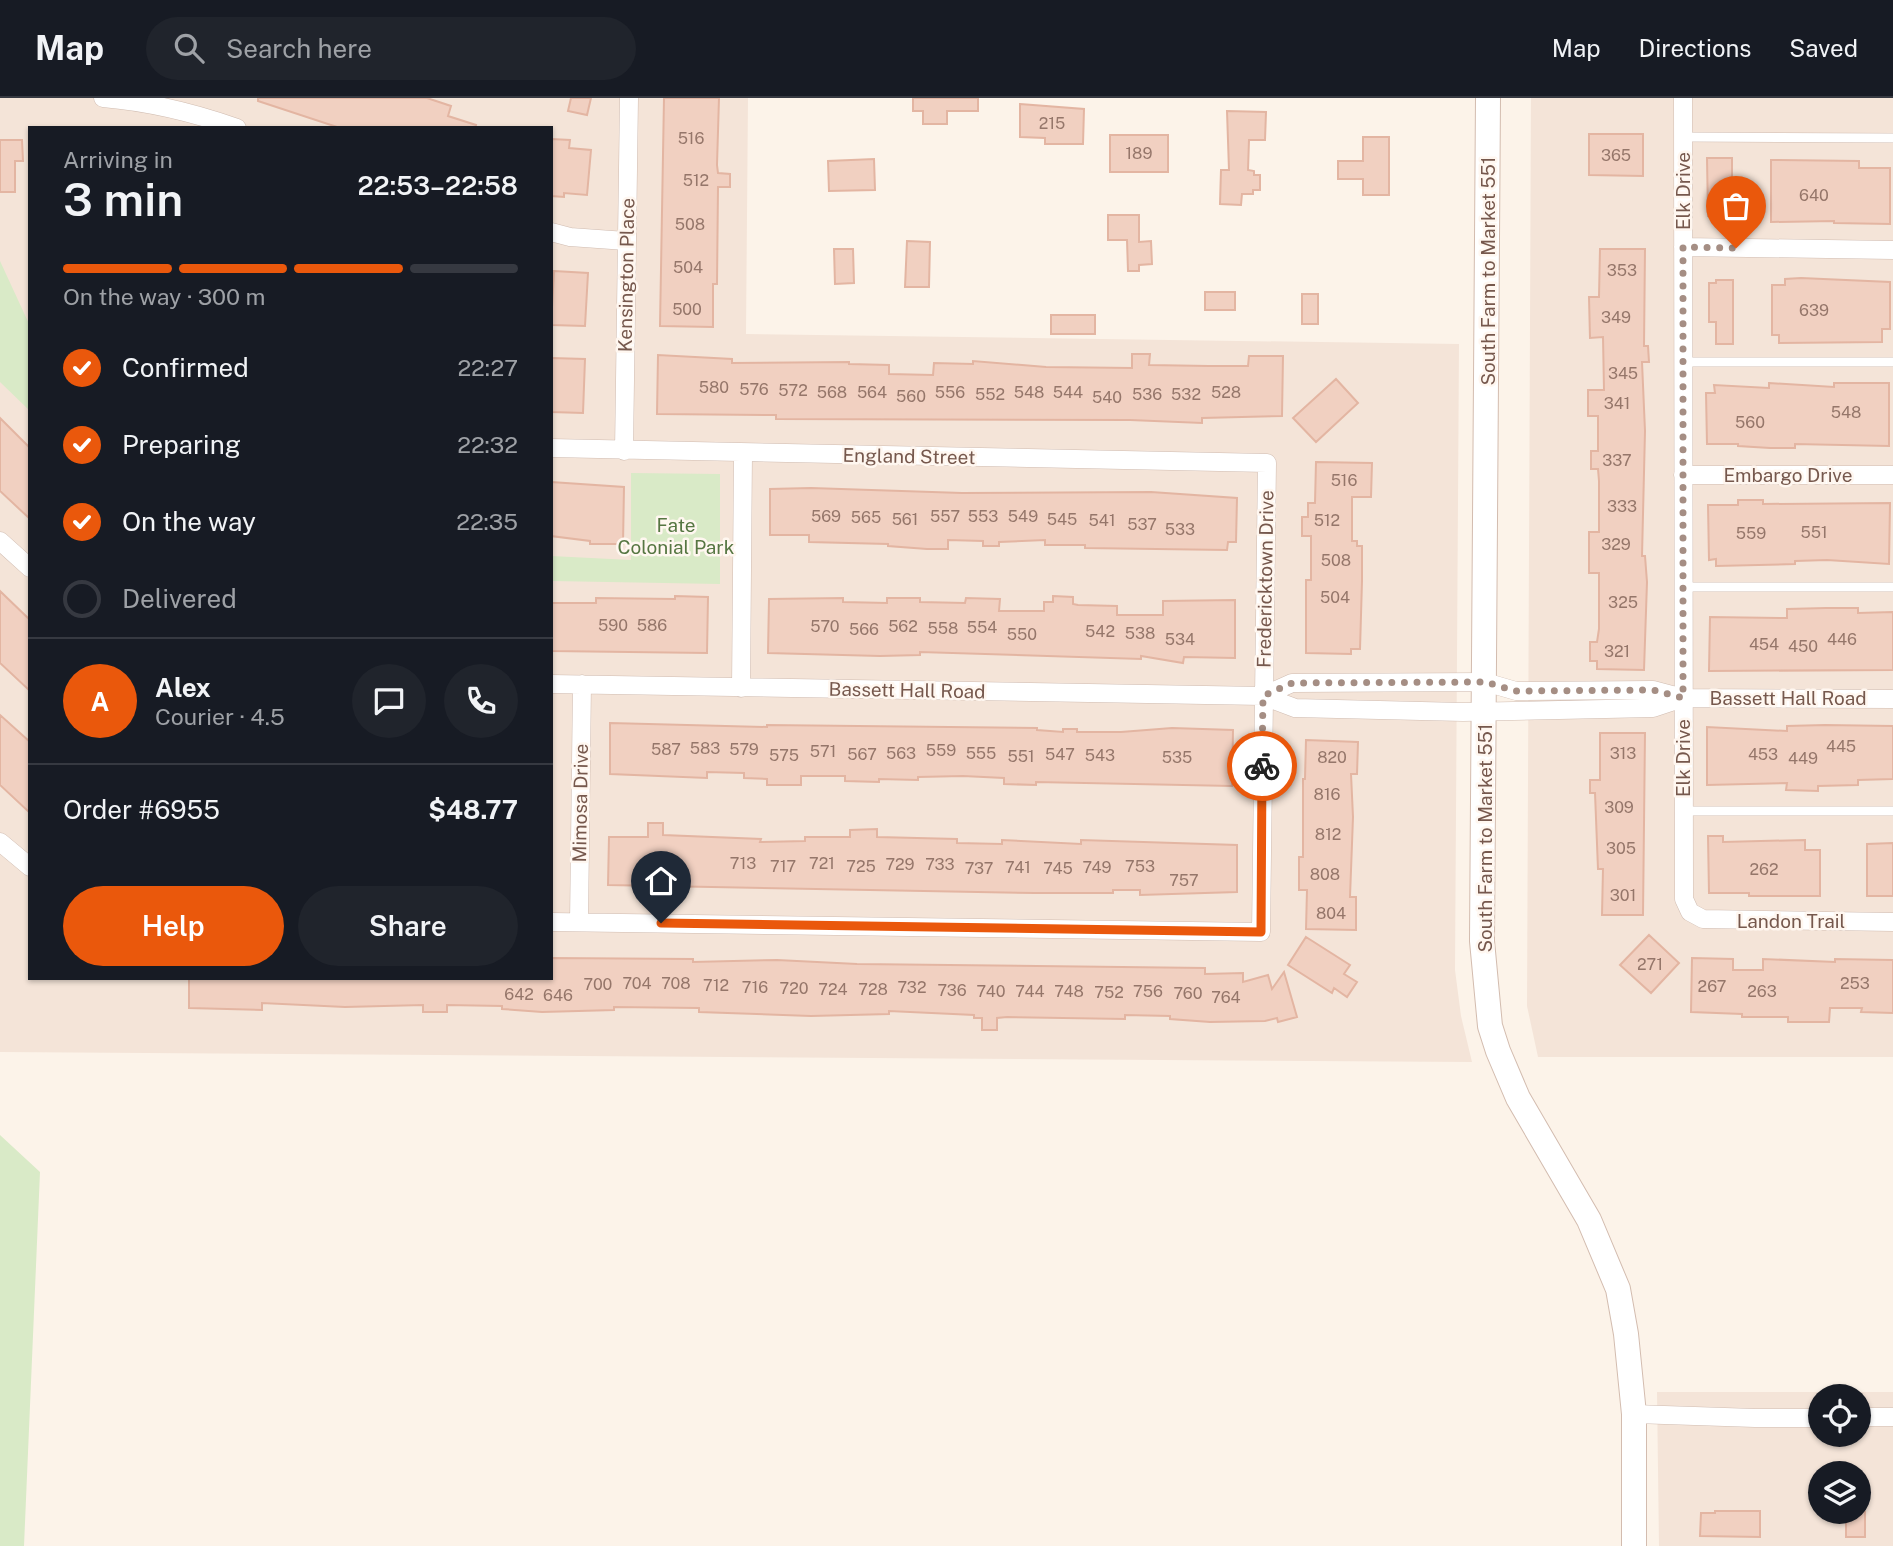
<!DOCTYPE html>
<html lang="en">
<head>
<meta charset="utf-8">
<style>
	body { margin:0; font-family:"Public Sans",sans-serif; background:#20242c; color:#f1f3f6; height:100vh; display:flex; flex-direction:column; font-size:26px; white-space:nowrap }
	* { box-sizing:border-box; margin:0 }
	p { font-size:23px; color:#9ea1a6 }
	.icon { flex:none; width:38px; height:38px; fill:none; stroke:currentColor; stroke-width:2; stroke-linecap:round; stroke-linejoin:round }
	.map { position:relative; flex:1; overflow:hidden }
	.details { position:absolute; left:28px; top:28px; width:525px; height:854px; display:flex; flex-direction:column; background:#171b24; border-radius:0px; box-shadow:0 2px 5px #0004 }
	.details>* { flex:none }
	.buttons { position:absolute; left:1808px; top:1286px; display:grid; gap:14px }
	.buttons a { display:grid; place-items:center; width:63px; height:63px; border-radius:50%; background:#171b24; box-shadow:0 2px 5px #0004; font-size:35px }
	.pin { position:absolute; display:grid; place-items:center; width:60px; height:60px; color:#fff; margin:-72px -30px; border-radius:50% 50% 50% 0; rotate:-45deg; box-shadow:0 0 7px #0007 }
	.pin .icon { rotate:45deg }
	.courier { position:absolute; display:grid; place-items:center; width:70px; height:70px; margin:-35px; border:5px solid #ea580c; border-radius:50%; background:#fff; color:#222; box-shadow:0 2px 9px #0007 }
	.summary em { font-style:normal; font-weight:600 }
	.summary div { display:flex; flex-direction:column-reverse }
	.summary { display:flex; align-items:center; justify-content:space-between; height:119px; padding:0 35px }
	h1 { font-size:46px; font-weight:600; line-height:52px }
	.bar { display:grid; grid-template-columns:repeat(4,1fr); gap:10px 7px; align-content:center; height:84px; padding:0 35px }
	.bar i { height:9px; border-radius:5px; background:#363941 }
	.bar .on { background:#ea580c }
	.bar p { grid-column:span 4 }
	.line { display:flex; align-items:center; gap:18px; padding:0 35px; border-top:2px solid #363941 }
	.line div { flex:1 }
	.round { display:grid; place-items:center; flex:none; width:74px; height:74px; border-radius:37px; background:#20242c }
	ol { padding:0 35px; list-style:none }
	li { display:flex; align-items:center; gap:21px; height:77px }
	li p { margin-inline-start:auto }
	li .icon { padding:7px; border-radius:50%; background:#ea580c; color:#fff; stroke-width:4 }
	li:last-child { color:#9ea1a6 }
	li i { width:38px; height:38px; border:4px solid #363941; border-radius:50% }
	.primary-button { display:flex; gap:14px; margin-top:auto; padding:14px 35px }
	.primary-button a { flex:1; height:80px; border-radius:42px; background:#ea580c; color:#fff; font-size:28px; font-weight:600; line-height:80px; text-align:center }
	.primary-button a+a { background:#20242c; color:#f1f3f6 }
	header { display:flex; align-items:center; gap:42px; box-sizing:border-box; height:98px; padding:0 35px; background:#171b24; border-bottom:2px solid #363941 }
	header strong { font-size:33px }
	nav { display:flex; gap:38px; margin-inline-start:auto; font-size:24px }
	.search { width:490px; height:63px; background:#20242c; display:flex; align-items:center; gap:18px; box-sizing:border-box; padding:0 24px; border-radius:38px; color:#9ea1a6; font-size:26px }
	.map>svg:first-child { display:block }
	.residential { fill:#f4e4d8; fill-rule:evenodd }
	.green { fill:#d9eac7 }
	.building { fill:#f1d0c1; stroke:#e3b5a2; stroke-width:2 }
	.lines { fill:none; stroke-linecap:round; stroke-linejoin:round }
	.lane-casing { stroke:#d0bcb1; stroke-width:10 }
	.street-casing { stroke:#d0bcb1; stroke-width:19 }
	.secondary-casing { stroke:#d3bcaf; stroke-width:26 }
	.lane { stroke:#fff; stroke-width:9 }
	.street { stroke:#fff; stroke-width:18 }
	.secondary { stroke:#fff; stroke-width:24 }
	.done { stroke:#a58e84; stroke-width:7; stroke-dasharray:0 12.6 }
	.route { stroke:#ea580c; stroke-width:9 }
	.labels { text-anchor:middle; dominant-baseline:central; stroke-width:5; stroke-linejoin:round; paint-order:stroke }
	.number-label { font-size:16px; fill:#95766a }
	.street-label { font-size:19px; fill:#76584d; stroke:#fff7f0 }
	.park-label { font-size:19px; fill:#567642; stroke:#fff7f0 }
</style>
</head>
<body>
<header>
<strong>Map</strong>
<div class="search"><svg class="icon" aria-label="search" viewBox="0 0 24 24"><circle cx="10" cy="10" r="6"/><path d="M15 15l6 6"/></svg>Search here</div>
<nav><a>Map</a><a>Directions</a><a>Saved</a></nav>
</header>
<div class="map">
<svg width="1893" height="1448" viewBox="0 0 1893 1448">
	<rect width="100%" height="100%" fill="#fcf3e9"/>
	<path class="residential" d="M0 0H748L746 236 1459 246 1455 872 1461 918 1472 964 0 954ZM30 30H551V880H30Z
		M1531 0H1893V959H1538L1527 908Z
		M1657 1294H1893V1448H1659ZM1820 1298H1858V1337H1820ZM1820 1376H1858V1414H1820Z"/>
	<path class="green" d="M0 163 30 228V313L0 284Z
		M631 375 720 376V486L551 483V458L631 462Z
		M0 1037 40 1074 24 1448H0Z"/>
	<path class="building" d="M258 0H427L451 8 448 18 476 27 475 30H340L258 3Z
		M571 0H591L587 17 568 13Z
		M664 0H719L717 67 718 75 730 76V89H718L717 186H713V229L660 228Z
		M913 0H978V13H947V26H923V13H913Z
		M1020 6 1084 11 1083 46H1045V40L1020 39Z
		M1227 13 1266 14 1265 42H1249L1248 72 1254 73V77H1260V92H1253V96H1242L1241 107 1220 106 1221 72H1229Z
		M1589 36H1643V78L1589 77Z
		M1110 37H1168V74H1110Z
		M1363 39H1389V97H1363V81H1338V63H1363Z
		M551 41 570 42 569 50 591 52 587 97 564 95V99L551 98Z
		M0 42H22L23 63H15V94H0Z
		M1707 60H1732V125H1718V118H1708Z
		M874 61 875 92 829 93 828 63Z
		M1771 62 1859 63V70H1890V126L1834 125V123L1771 124Z
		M1108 117H1139V144L1151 143 1152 166 1139 167V173H1128L1127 142H1108Z
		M907 143 930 144 929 189H905Z
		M834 151H853L854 185 835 186Z
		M1600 151H1645L1644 248H1648L1649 264H1642L1645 333 1642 458H1645L1647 484 1644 572 1597 571V563H1590V544H1597L1599 531V475H1589V434H1599V383L1598 371H1591V353H1598V318H1588V292H1604L1603 239 1590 240 1589 199H1599Z
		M554 173 588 175 585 228 551 227Z
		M1801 180 1890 184V231H1882V244L1779 245V237H1772V187H1785V181Z
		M1716 182H1733V246H1716V224H1709V185H1716Z
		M1205 194H1235V212H1205Z
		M1302 196H1318V226H1302Z
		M1051 217H1095V236H1051Z
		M1132 256H1150L1149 267 1209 268H1248L1249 258H1283L1282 318 1202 320V325L1130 322 776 321V317L657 316 658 257 732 261V265L849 264V266L889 267V276L933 277 934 265 973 266V263L1046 269 1132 270Z
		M551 260 585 261 583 315 551 314Z
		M1336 281 1358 305 1316 344 1293 320Z
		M1769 285 1834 289V285H1889V348L1795 346V350H1770L1738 348V346H1707L1706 295H1715L1714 287 1769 290Z
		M0 320 30 350V421L0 393Z
		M1316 364 1372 365 1371 399H1352V443H1357V448H1362V483L1360 551H1351V556L1306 555V482H1311V438H1302V419H1308V405H1315Z
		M551 384 624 389 623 446H590V443L551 438Z
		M811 390 962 395 1151 394 1237 400 1236 444H1228L1227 452 1085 450V447H1045V442L999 444V448H983V443L948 442V451H927L888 448V446L809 444V437H770V391Z
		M1738 402H1763V406L1890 405 1889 466 1827 462 1795 463V466L1716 468V461L1709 462 1708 407H1738Z
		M0 493 30 522V593L0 565Z
		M675 498 708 499 707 555 551 553V505H596V500L675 501Z
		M1053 498 1073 499V506L1078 507 1117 508V517H1163V503L1235 502V560L1184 559 1183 565 1141 558V561L920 554V557L880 558 768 555 769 501 843 500V504L887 505V500H920V504L965 505 966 500 1000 501 999 513H1044V504H1053Z
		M1826 510H1858V515L1893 514V572L1709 573 1710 519 1787 520V511Z
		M0 617 30 644V715L0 687Z
		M610 625 767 629V627L1037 630V632L1063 634V631H1077V634H1121L1172 630 1233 632 1232 688 1036 684V687L1004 686V680L963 678 918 679V682L879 681V684L845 683V678H801V687H767V681L744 680V675L707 674V680L610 676Z
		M1825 627 1893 628V681L1858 682V687L1818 688V693L1786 692 1787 685 1707 687V629L1787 633V628Z
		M1600 635H1645L1643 817H1602L1603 771H1598L1595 695H1590V682H1600Z
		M1306 642 1358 644 1357 676H1351L1353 719 1350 799H1356V832L1306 831 1307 792H1299V759H1303V681H1305Z
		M648 725H663V737L761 741 760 744 805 743V739H850V732L877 731V739L957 741V745L1002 746V742L1081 746V742L1237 747V794L1140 797V792H1113V795H1035L608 787 609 739H648Z
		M1708 738H1723V744L1805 742V752H1820V798H1749V795H1709Z
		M1893 745V798H1867V746Z
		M1649 837 1679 865 1651 895 1620 867Z
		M1306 839 1350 867 1344 876 1357 884 1347 899 1334 890 1332 895 1288 867Z
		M551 860 693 861V864L777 862 857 866 1205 870V876L1243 875V884L1268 877 1272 891 1284 874 1297 919 1278 924 1277 920 1265 923 1210 924 1170 921V918L1125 917V921L1007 919 997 920V932H982V920H974V917L889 913V916L811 918 699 914V910L614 909V912L542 914 502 911V908L447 907V914H423V907L345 909 262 905V912L189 910V880H551Z
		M1692 860 1733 861V872H1763V861L1835 864V861L1893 862V915L1861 914 1862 910H1830L1829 924H1788V919H1742V916L1691 914Z
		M1715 1413H1760V1439L1700 1438 1701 1415H1715Z
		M1846 1414H1865V1439H1846Z"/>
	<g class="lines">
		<defs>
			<path id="lane" d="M1683 39 1893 40
				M1683 264H1893
				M1683 489H1893
				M1683 713H1893"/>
			<path id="street" d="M103 0C150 4 192 14 237 30
				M1683 0 1684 801 1690 814 1703 821 1893 824
				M551 134 570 139 626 143
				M1683 149 1893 152
				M551 350 1267 365 1261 834 551 824
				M624 353 629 0
				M1683 377H1893
				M0 443 30 470
				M551 586 1263 598 1295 610 1463 614 1653 610 1683 600
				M741 590 743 355
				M1263 598 1292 585 1485 584 1516 593 1653 592 1683 600 1893 601
				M0 744 30 769
				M579 824 582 586
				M1634 1316 1755 1320H1820
				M1858 1319H1893"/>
			<path id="secondary" d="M1488 0 1482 843 1490 928 1498 953 1518 1000 1589 1122 1618 1191 1626 1236 1634 1316V1448"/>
		</defs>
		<use href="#lane" class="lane-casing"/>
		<use href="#street" class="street-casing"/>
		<use href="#secondary" class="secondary-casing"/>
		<use href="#lane" class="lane"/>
		<use href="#street" class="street"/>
		<use href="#secondary" class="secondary"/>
	</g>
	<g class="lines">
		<path class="done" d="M1262 668 1263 598 1292 585 1485 584 1516 593 1653 592 1683 600V149L1736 150"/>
		<path class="route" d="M661 825 1261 834 1262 668"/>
	</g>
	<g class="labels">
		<g class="number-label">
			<text x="1052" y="25">215</text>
			<text x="691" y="40">516</text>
			<text x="1139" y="55">189</text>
			<text x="1616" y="57">365</text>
			<text x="696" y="82">512</text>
			<text x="1814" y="97">640</text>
			<text x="690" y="126">508</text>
			<text x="688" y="169">504</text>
			<text x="1622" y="172">353</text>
			<text x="687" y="211">500</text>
			<text x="1814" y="212">639</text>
			<text x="1616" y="219">349</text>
			<text x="1623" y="275">345</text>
			<text x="714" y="289">580</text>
			<text x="754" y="291">576</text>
			<text x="793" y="292">572</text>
			<text x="832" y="294">568</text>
			<text x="872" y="294">564</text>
			<text x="950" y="294">556</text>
			<text x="1029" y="294">548</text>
			<text x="1068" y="294">544</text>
			<text x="1226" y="294">528</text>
			<text x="990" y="296">552</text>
			<text x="1147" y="296">536</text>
			<text x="1186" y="296">532</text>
			<text x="911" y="298">560</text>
			<text x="1107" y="299">540</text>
			<text x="1617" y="305">341</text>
			<text x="1846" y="314">548</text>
			<text x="1750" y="324">560</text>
			<text x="1617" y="362">337</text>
			<text x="1344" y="382">516</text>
			<text x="1622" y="408">333</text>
			<text x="826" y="418">569</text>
			<text x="945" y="418">557</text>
			<text x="983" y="418">553</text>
			<text x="1023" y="418">549</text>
			<text x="866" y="419">565</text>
			<text x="905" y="421">561</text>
			<text x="1062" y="421">545</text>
			<text x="1102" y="422">541</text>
			<text x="1327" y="422">512</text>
			<text x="1142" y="426">537</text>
			<text x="1180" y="431">533</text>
			<text x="1814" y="434">551</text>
			<text x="1751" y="435">559</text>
			<text x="1616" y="446">329</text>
			<text x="1336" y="462">508</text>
			<text x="1335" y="499">504</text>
			<text x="1623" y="504">325</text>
			<text x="613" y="527">590</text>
			<text x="652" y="527">586</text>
			<text x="825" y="528">570</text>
			<text x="903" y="528">562</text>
			<text x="982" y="529">554</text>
			<text x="943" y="530">558</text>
			<text x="864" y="531">566</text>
			<text x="1100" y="533">542</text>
			<text x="1140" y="535">538</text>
			<text x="1022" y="536">550</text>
			<text x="1180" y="541">534</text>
			<text x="1842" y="541">446</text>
			<text x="1764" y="546">454</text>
			<text x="1803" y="548">450</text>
			<text x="1617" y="553">321</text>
			<text x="1841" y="648">445</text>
			<text x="705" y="650">583</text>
			<text x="666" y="651">587</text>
			<text x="744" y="651">579</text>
			<text x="941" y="652">559</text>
			<text x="823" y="653">571</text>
			<text x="901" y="655">563</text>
			<text x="981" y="655">555</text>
			<text x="1623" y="655">313</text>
			<text x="862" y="656">567</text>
			<text x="1060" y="656">547</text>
			<text x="1763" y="656">453</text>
			<text x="784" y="657">575</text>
			<text x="1100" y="657">543</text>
			<text x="1021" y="658">551</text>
			<text x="1177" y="659">535</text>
			<text x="1332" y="659">820</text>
			<text x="1803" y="660">449</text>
			<text x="1327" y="696">816</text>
			<text x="1619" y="709">309</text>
			<text x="1328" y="736">812</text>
			<text x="1621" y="750">305</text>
			<text x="743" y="765">713</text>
			<text x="822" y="765">721</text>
			<text x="900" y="766">729</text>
			<text x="940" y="766">733</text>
			<text x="783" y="768">717</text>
			<text x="861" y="768">725</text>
			<text x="1140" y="768">753</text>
			<text x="1018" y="769">741</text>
			<text x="1097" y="769">749</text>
			<text x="979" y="770">737</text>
			<text x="1058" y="770">745</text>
			<text x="1764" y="771">262</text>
			<text x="1325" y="776">808</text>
			<text x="1184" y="782">757</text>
			<text x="1623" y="797">301</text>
			<text x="1331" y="815">804</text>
			<text x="1650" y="866">271</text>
			<text x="637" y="885">704</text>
			<text x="676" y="885">708</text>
			<text x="1855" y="885">253</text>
			<text x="598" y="886">700</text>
			<text x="716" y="887">712</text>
			<text x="1712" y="888">267</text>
			<text x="755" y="889">716</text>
			<text x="912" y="889">732</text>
			<text x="794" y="890">720</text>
			<text x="833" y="891">724</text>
			<text x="873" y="891">728</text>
			<text x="952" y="892">736</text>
			<text x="991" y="893">740</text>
			<text x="1030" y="893">744</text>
			<text x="1069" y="893">748</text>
			<text x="1148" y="893">756</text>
			<text x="1762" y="893">263</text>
			<text x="1109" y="894">752</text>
			<text x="1188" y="895">760</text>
			<text x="519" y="896">642</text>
			<text x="558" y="897">646</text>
			<text x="1226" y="899">764</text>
		</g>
		<g class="street-label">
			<text transform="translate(1683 93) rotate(-90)">Elk Drive</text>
			<text transform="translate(1488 173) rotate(-90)">South Farm to Market 551</text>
			<text transform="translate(626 177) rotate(-89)">Kensington Place</text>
			<text transform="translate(909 358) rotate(1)">England Street</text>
			<text x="1788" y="377">Embargo Drive</text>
			<text transform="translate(1265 481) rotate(-89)">Fredericktown Drive</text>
			<text transform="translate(907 592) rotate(1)">Bassett Hall Road</text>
			<text x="1788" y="600">Bassett Hall Road</text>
			<text transform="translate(1683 660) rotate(-90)">Elk Drive</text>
			<text transform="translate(580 705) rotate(-89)">Mimosa Drive</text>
			<text transform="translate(1485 740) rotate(-90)">South Farm to Market 551</text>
			<text x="1791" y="823">Landon Trail</text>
		</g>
		<g class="park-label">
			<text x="676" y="427">Fate<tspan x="676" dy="22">Colonial Park</tspan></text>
		</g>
	</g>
</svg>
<div class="buttons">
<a><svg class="icon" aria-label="locate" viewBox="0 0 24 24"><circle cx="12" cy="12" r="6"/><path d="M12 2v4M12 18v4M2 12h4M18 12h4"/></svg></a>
<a><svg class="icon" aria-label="layers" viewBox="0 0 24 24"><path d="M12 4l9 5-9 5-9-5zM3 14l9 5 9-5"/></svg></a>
</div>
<div class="pin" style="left:1736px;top:150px;background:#ea580c"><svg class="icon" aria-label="bag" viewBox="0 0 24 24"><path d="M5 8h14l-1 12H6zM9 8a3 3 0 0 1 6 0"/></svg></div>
<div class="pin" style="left:661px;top:825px;background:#1f2937"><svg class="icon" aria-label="home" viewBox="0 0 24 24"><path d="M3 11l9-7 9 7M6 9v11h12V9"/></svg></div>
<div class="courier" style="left:1262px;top:668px"><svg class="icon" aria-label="bike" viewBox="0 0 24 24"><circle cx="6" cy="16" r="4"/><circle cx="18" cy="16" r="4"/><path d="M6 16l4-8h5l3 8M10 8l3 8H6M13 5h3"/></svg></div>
<section class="details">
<div class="summary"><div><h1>3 min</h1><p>Arriving in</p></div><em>22:53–22:58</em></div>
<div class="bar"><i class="on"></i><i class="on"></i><i class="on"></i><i></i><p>On the way · 300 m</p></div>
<ol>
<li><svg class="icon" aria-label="check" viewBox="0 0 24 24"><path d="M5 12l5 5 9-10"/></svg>Confirmed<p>22:27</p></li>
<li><svg class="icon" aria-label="check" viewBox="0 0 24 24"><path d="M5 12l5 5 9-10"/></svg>Preparing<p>22:32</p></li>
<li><svg class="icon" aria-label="check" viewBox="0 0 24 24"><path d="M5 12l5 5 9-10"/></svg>On the way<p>22:35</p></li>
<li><i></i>Delivered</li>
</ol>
<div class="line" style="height:126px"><b class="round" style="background:#ea580c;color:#fff">A</b><div><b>Alex</b><p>Courier · 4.5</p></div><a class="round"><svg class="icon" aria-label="chat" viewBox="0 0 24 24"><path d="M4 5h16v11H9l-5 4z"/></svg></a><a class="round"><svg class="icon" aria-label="phone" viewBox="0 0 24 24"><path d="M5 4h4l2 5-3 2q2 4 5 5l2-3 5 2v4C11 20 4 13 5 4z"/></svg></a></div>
<div class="line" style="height:91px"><div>Order #6955</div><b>$48.77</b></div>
<div class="primary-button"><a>Help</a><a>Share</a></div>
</section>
</div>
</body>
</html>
